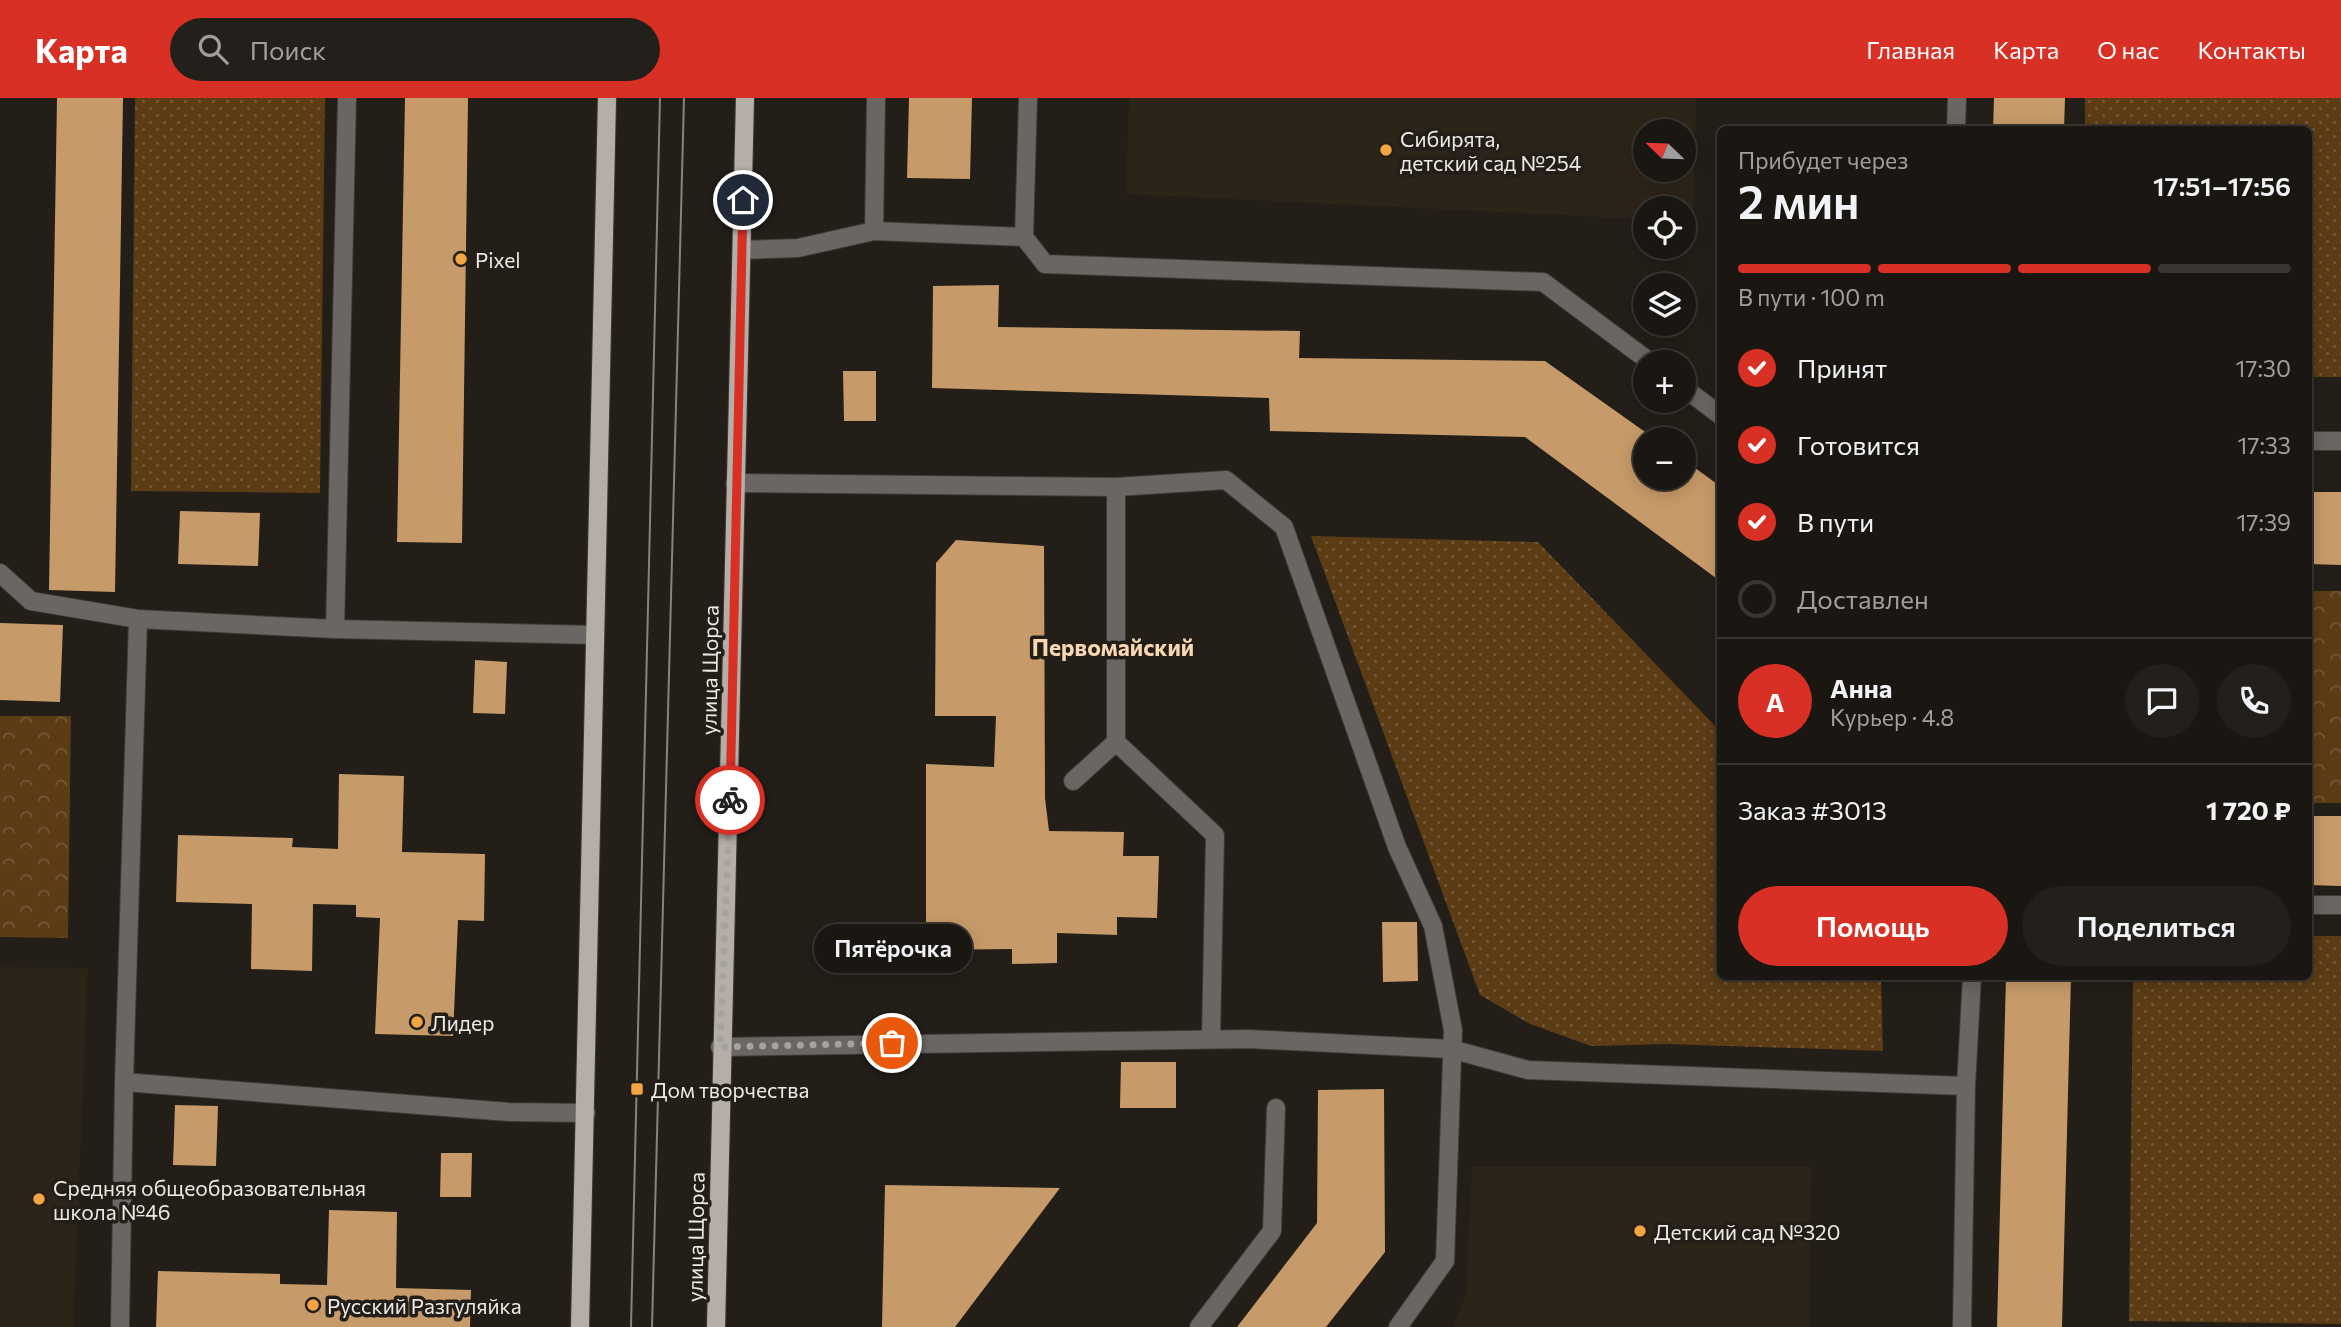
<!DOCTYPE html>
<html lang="ru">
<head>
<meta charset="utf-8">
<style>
	body { margin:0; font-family:Commissioner,sans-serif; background:#231f1b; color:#f1f3f6; height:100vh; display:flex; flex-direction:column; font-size:26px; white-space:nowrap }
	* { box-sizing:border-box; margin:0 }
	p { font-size:23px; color:#9f9f9f }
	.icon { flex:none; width:38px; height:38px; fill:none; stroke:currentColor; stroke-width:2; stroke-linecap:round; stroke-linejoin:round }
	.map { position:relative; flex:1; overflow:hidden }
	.side { position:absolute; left:1717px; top:28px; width:595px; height:854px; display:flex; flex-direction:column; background:#1a1612; border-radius:10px; box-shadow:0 4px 18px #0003,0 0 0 2px #383532 }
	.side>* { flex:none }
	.needle { width:46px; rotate:293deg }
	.buttons { position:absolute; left:1633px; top:21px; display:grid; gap:14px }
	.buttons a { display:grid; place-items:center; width:63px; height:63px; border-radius:50%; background:#1a1612; box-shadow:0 4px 18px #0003,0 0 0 2px #383532; font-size:35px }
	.pin { position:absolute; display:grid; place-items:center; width:60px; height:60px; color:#fff; margin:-30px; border:4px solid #fff; border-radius:50%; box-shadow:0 2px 7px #0007 }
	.courier { position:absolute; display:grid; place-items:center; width:70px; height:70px; margin:-35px; border:5px solid #d93025; border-radius:50%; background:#fff; color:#222; box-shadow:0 2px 9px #0007 }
	.bubble { position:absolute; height:49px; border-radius:24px; background:#1a1612; box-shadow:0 4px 18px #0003,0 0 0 2px #383532; font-size:23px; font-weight:600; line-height:49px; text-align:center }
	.head em { font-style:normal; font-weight:600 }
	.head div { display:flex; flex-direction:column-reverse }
	.head { display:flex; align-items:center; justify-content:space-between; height:119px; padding:0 21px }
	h1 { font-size:46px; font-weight:600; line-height:52px }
	.bar { display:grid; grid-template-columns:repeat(4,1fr); gap:10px 7px; align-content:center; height:84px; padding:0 21px }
	.bar i { height:9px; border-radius:5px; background:#383532 }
	.bar .active { background:#d93025 }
	.bar p { grid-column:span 4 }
	.line { display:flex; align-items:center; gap:18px; padding:0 21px; border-top:2px solid #383532 }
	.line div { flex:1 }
	.round { display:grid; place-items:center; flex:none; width:74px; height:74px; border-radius:37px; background:#231f1b }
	ol { padding:0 21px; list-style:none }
	li { display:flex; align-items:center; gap:21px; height:77px }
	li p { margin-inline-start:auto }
	li .icon { padding:7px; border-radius:50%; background:#d93025; color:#fff; stroke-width:4 }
	li:last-child { color:#9f9f9f }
	li i { width:38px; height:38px; border:4px solid #383532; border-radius:50% }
	.action { display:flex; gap:14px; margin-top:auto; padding:14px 21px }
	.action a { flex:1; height:80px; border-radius:42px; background:#d93025; color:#fff; font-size:28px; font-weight:600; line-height:80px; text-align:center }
	.action a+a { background:#231f1b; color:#f1f3f6 }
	header { display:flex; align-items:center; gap:42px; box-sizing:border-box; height:98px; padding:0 35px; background:#d93025; color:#fff }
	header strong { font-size:33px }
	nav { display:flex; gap:38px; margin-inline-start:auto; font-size:24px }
	.search { width:490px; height:63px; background:#231f1b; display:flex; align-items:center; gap:18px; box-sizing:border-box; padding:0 24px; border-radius:38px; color:#9f9f9f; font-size:26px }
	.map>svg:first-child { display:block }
	.built { fill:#2d2419; fill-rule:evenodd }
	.forest { fill:url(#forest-crowns) }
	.park { fill:url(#park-dots) }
	.building { fill:#c79b69 }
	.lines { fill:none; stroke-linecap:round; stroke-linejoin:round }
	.minor-casing { stroke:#3f3a35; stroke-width:20 }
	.major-casing { stroke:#3f3a35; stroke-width:20 }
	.minor { stroke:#696663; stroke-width:18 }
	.major { stroke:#b4aea7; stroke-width:18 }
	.tram { stroke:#88837e; stroke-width:2 }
	.done { stroke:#a6a29d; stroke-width:7; stroke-dasharray:0 12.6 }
	.route { stroke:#d93025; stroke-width:9 }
	.poi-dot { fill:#f2a541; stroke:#231e18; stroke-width:2.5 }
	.labels { text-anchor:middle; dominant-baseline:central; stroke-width:7; stroke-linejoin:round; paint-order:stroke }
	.poi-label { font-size:21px; fill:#ede9e5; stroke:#231e18; text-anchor:start }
	.street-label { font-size:21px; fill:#ede9e5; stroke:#231e18 }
	.neighbourhood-label { font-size:23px; font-weight:bold; fill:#f8d7b3; stroke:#231e18 }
</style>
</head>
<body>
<header>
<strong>Карта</strong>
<div class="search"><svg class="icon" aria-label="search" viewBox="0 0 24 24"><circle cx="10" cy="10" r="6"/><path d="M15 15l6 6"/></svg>Поиск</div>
<nav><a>Главная</a><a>Карта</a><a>О нас</a><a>Контакты</a></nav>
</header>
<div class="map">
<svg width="2341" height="1229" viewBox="0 0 2341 1229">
	<defs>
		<pattern id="forest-crowns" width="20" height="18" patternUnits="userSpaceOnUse" patternTransform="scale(1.75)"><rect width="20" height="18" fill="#5b3c15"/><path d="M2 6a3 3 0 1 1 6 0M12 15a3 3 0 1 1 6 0" fill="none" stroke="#735837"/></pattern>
		<pattern id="park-dots" width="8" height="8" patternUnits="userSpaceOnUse" patternTransform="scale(1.75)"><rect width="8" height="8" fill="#5b3c15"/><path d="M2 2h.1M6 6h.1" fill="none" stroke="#735837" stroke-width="1.8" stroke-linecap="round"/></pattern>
	</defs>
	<rect width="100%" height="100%" fill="#231e18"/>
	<path class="built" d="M1129 0H1696L1693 124 1684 123V110H1645V121L1126 96ZM1645 33H1684V72H1645Z
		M0 869 88 870 73 1229H0Z
		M1472 1069H1811L1809 1229H1453L1466 1197Z"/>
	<path class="forest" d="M2308 493H2341V705H2308Z
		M0 618H71L68 840 0 839Z"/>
	<path class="park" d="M135 0H325L320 395 131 393Z
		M2085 0H2341V279H2308V32L2085 31Z
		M1311 438 1538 444 1720 633V878L1881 879 1883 953 1668 946 1591 948 1530 926 1480 897Z
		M2308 838H2341V1226L2129 1223 2133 879 2308 878Z"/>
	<path class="building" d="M57 0H123L115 494 49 492Z
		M405 0H468L462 445 397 444Z
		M909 0H972L970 81 907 80Z
		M1994 0H2065L2064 32H1993Z
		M999 187 998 229 1300 233 1299 260 1545 263 1655 341H1645V380H1684V362L1720 388V483L1525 339 1270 333 1269 300 932 290 933 188Z
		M843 273H876V323H844Z
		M2308 394H2341V467L2308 466Z
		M180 413 260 415 258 468 178 466Z
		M956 442 1044 448 1045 700 1049 733 1124 734 1123 758H1159L1157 820 1117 819V837L1057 835V865L1012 866V851L926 852V666L994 669 996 618H935L936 465Z
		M0 525 63 527 60 604 0 602Z
		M475 562 507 564 505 616 473 615Z
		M339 676 404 678 402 754 485 756 484 823 458 822 453 938 375 936 380 820 356 819V807L313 806 312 873 251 871 252 806 176 804 178 737 293 740 292 749 338 751Z
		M2308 718H2341V788L2308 787Z
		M1382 824H1417L1418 883 1383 884Z
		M2006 878H2071L2062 1229H1997Z
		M1121 964H1176V1010H1120Z
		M1384 991 1385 1154 1326 1229H1237L1317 1125 1318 992Z
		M175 1007 218 1008 216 1068 173 1067Z
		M441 1055H472L471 1099H440Z
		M885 1087 1060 1090 955 1229H882Z
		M329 1112 397 1114 396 1190 471 1192 470 1229H156L158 1173 280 1176V1186L327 1187Z"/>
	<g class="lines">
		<defs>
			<path id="minor" d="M1956 32 1957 0
				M874 133 876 0
				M1024 139 1045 166 1543 184 1650 264
				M742 152 798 150 874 133 1024 139 1028 0
				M1684 290 1720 317
				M2308 343H2341
				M735 385 1116 389V644L1215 737 1211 941
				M1116 389 1226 382 1284 429 1397 749 1433 828 1453 932 1445 1163 1398 1229
				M0 475 31 503 138 521
				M335 531 347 0
				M1073 683 1116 644
				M2308 807H2341
				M720 949 1249 941 1451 951 1528 972 1966 988 1962 1229
				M124 984 509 1014 586 1015
				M1966 988 1972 878
				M120 1229 124 984 138 521 335 531 595 537
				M1199 1229 1272 1133 1276 1010"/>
			<path id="major" d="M580 1229 607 0
				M716 1229 745 0"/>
		</defs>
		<use href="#minor" class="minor-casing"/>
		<use href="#major" class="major-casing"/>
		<use href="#minor" class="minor"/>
		<use href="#major" class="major"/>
		<path class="tram" d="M631 1229 660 0
			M652 1229 684 0"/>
	</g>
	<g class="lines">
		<path class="done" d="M730 702 720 949 892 945"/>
		<path class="route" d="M730 702 743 102"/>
	</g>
	<g class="poi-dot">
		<circle cx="1386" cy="52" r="7"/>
		<circle cx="461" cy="161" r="7"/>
		<circle cx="417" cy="924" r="7"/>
		<rect x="630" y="984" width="14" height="14" rx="3.5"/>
		<circle cx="39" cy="1101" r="7"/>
		<circle cx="1640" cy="1133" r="7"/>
		<circle cx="313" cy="1207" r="7"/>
	</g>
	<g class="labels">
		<g class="poi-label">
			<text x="1400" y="40">Сибирята,<tspan x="1400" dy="24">детский сад №254</tspan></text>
			<text x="475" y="161">Pixel</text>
			<text x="431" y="924">Лидер</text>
			<text x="651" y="991">Дом творчества</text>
			<text x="53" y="1089">Средняя общеобразовательная<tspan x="53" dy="24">школа №46</tspan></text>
			<text x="1654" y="1133">Детский сад №320</text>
			<text x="327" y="1207">Русский Разгуляйка</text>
		</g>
		<g class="street-label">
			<text transform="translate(709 572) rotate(-89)">улица Щорса</text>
			<text transform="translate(695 1139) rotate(-89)">улица Щорса</text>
		</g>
		<g class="neighbourhood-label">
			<text x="1113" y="549">Первомайский</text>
		</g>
	</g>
</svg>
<div class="buttons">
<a><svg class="needle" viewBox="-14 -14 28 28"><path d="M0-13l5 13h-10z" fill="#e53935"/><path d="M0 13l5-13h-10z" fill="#9f9f9f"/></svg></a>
<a><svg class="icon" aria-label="locate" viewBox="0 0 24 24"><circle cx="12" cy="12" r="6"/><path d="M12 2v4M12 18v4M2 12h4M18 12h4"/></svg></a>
<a><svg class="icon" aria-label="layers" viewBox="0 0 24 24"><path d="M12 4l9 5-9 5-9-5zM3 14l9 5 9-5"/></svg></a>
<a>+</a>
<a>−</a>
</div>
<div class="pin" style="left:892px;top:945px;background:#ea580c"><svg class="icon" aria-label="bag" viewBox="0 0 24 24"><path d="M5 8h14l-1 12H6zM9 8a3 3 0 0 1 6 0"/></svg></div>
<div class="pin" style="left:743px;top:102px;background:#1f2937"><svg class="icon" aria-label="home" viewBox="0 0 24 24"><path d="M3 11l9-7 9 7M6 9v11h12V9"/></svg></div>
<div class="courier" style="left:730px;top:702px"><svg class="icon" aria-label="bike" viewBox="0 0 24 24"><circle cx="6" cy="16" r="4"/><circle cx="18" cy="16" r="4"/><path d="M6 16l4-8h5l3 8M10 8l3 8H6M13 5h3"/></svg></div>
<div class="bubble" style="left:814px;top:826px;width:158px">Пятёрочка</div>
<section class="side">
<div class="head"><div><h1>2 мин</h1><p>Прибудет через</p></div><em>17:51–17:56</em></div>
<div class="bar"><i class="active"></i><i class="active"></i><i class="active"></i><i></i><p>В пути · 100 m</p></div>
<ol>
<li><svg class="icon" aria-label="check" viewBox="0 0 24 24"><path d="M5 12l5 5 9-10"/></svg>Принят<p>17:30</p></li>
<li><svg class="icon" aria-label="check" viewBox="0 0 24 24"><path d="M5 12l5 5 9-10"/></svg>Готовится<p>17:33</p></li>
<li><svg class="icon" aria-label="check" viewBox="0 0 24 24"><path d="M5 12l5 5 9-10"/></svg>В пути<p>17:39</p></li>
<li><i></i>Доставлен</li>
</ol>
<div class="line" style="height:126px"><b class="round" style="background:#d93025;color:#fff">А</b><div><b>Анна</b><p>Курьер · 4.8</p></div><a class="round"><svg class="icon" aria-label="chat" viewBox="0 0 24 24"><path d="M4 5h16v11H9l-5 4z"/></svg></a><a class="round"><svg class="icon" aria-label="phone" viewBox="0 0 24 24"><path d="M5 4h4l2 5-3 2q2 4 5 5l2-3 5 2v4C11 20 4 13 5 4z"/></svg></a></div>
<div class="line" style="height:91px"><div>Заказ #3013</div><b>1 720 ₽</b></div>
<div class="action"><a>Помощь</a><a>Поделиться</a></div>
</section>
</div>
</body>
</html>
